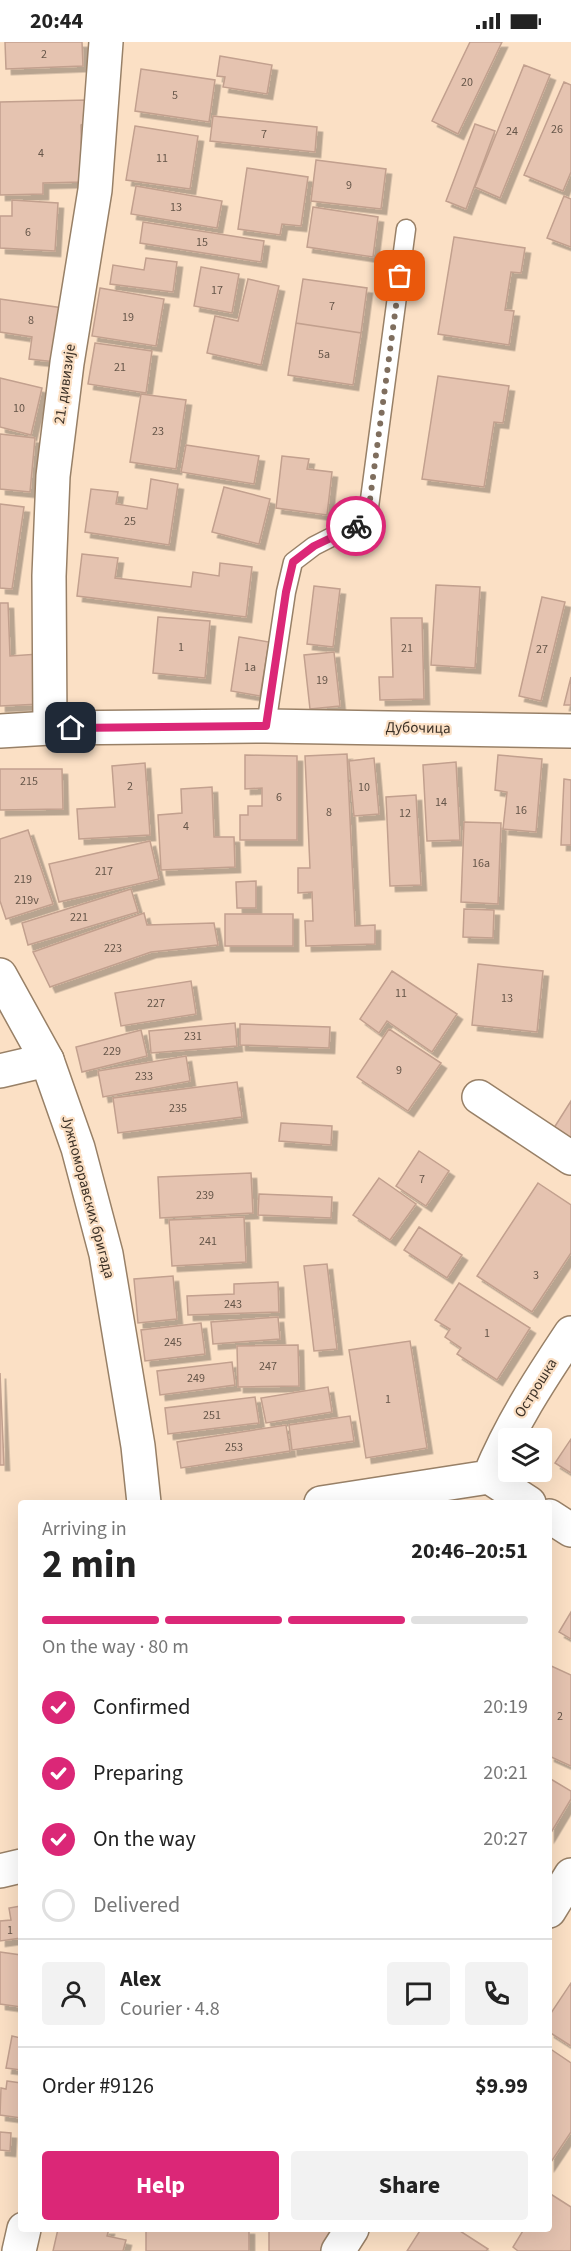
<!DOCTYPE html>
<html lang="en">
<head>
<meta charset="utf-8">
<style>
	body { margin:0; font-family:"Source Sans 3",sans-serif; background:#f2f2f2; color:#222; height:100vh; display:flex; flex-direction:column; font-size:22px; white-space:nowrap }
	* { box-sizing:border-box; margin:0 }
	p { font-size:20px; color:#767676 }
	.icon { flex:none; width:33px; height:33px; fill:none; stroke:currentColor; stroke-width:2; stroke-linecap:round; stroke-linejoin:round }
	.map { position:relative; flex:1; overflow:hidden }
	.sheet { position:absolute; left:18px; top:1458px; width:534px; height:732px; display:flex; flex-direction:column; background:#fff; border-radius:6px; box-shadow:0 6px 24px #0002 }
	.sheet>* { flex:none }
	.buttons { position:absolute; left:498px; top:1386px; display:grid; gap:12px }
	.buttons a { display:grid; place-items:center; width:54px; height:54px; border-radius:6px; background:#fff; box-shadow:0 6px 24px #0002; font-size:30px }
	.pin { position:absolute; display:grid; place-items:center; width:51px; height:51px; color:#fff; margin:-26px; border-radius:12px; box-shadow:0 3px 9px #0006 }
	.courier { position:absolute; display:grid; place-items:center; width:60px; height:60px; margin:-30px; border:4px solid #db2777; border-radius:50%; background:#fff; color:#222; box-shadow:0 2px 8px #0007 }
	.head em { font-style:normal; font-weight:700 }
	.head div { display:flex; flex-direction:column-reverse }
	.head { display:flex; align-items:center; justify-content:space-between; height:102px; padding:0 24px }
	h1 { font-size:39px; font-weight:700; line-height:45px }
	.bar { display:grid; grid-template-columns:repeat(4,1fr); gap:9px 6px; align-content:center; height:72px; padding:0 24px }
	.bar i { height:8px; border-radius:4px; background:#e0e0e0 }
	.bar .current { background:#db2777 }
	.bar p { grid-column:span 4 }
	.line { display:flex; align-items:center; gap:15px; padding:0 24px; border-top:2px solid #e0e0e0 }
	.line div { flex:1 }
	.round { display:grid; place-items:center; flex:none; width:63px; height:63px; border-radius:6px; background:#f2f2f2 }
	ol { padding:0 24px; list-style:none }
	li { display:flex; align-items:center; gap:18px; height:66px }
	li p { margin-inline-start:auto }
	li .icon { padding:6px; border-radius:50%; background:#db2777; color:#fff; stroke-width:4 }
	li:last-child { color:#767676 }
	li i { width:33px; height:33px; border:3px solid #e0e0e0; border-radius:50% }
	.cta { display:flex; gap:12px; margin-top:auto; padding:12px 24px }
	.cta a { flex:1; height:69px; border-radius:6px; background:#db2777; color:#fff; font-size:24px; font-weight:700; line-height:69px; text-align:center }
	.cta a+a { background:#f2f2f2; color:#222 }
	.status { display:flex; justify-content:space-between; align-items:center; height:42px; padding:0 30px; background:#fff; direction:ltr }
	.status svg { height:16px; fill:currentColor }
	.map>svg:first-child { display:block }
	.building { fill:#e5c3b0; stroke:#c2a08e; stroke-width:1.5; filter:url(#shadow) }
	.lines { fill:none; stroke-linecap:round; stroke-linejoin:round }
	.lane-casing { stroke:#988067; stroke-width:21 }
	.street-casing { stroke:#988067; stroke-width:36 }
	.secondary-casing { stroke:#988067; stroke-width:36 }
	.lane { stroke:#fff; stroke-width:18 }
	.street { stroke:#fff; stroke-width:33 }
	.secondary { stroke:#fff; stroke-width:33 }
	.done { stroke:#7f6e5e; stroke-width:6; stroke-dasharray:0 10.8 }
	.route { stroke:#db2777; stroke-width:8 }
	.labels { text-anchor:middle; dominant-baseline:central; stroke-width:4.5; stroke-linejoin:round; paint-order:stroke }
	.number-label { font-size:12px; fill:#665649 }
	.street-label { font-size:15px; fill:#3c3127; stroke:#fbe0c5 }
</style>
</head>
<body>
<div class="status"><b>20:44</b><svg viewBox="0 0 49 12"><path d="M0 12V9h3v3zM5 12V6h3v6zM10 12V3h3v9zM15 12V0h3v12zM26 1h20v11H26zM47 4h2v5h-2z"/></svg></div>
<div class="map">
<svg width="571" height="2209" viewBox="0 0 571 2209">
	<defs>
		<filter id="shadow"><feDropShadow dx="5.5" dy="5.5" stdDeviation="0" flood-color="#0004"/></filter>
	</defs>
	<rect width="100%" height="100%" fill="#fbe0c5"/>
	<path class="building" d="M5 0H82L83 24 6 27Z
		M470 0H502L458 92 432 79Z
		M220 14 272 23 267 52 223 45 225 35 217 34Z
		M524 23 550 33 500 156 475 145Z
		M141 27 215 38 209 80 135 69Z
		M564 40 571 43V130L563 149 524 133Z
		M88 58 89 80 81 83 82 140 43 141V152L0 153V60Z
		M213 74 317 85 315 110 210 99Z
		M475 82 495 89 466 167 446 159Z
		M135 84 198 94 190 147 126 138Z
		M316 118 386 127 381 167 311 159Z
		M247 126 308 135 301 184 282 182 280 193 238 187Z
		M136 144 222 159 217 186 131 172Z
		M564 154 571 157V205L547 196Z
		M12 158 58 161 55 209 0 206V174H12Z
		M313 165 378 175 373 215 307 205Z
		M143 180 264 199 261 220 140 201Z
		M454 195 525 206 521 231 511 230 505 268 514 269 509 303 438 292Z
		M146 216 177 220 173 250 110 242 113 223 144 228Z
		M201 225 239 232 232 271 194 264Z
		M248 237 279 244 261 323 207 311 215 274 238 279Z
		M303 237 367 246 361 291 296 281Z
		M100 246 164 257 156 304 92 294Z
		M0 257 63 266 56 320 29 317 32 295 0 290Z
		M296 281 361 291 353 343 288 333Z
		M95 301 152 309 146 351 88 342Z
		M438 334 509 344 503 381 494 380 484 445 422 437Z
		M0 336 42 346 31 393 0 385Z
		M141 352 186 358 176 427 130 420Z
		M0 392 35 396 30 450 0 447Z
		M186 403 259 414 254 442 181 430Z
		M282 414 309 417 307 427 332 430 327 473 276 466Z
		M151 437 178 442 169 503 85 490 91 447 118 450 116 462 147 467Z
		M224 445 270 457 259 502 212 490Z
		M0 462 24 465 12 547 0 546Z
		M82 512 118 516 115 536 191 545 193 530 219 534 220 521 252 525 246 575 77 554Z
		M436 543 480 545 475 626 431 623Z
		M314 544 340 547 333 605 307 602Z
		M542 555 565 560 541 659 519 654Z
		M0 561H8L10 614 39 612 41 662 0 664Z
		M158 575 210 579 205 636 153 631Z
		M391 576H422L424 657 380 658 379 635H393Z
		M239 595 269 600 260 654 231 649Z
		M334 610 340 664 310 667 304 613Z
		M571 635V663H564Z
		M347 712 355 884 375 883V902L306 904 305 879H313L312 850 298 851V826H310L305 714Z
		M245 713 297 714V798H240V773H248V764H262V746L245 747Z
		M498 713 542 717 536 790 503 787 507 750 495 748Z
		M374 716 379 772 354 774 349 719Z
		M456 720 460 798 427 799 423 723Z
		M145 721 150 793 79 797 77 767 115 765 112 724Z
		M0 727H62L63 767 0 768Z
		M564 737 571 738V803H561Z
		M212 745 214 795H234L235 825 161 828 158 773 182 771 181 747Z
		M416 753 421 843 390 844 386 755Z
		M464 780 501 781 498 862 461 860Z
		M28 788 53 862 6 877 0 859V797Z
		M150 799 159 837 59 860 49 822Z
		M256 839V866H237L236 840Z
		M131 847 138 870 28 903 22 881Z
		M464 867 494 868 493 896 463 895Z
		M144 871 147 883 214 881 218 903 151 910 50 945 33 910Z
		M225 872H293V904H225Z
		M478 922 543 929 537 990 472 983Z
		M392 929 457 972 432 1010 387 979 379 991 360 977Z
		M191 939 196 972 121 984 115 951Z
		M235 981 237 1004 151 1011 149 989Z
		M240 982 330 985 329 1006 240 1003Z
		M389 987 441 1021 408 1069 357 1035Z
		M141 988 147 1014 82 1030 76 1005Z
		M186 1014 190 1039 103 1055 98 1029Z
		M237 1040 242 1075 118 1091 113 1056Z
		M571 1059V1101L552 1089Z
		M281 1081 332 1084 331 1103 279 1099Z
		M419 1109 449 1129 426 1164 396 1144Z
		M251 1131 253 1171 160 1176 158 1135Z
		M379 1136 416 1162 390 1198 353 1173Z
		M538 1141 571 1163V1211L532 1270 477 1234Z
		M259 1152 332 1155 331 1176 258 1173Z
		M244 1175 246 1220 172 1224 169 1178Z
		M419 1185 462 1213 447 1236 404 1208Z
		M327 1222 337 1307 314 1309 304 1224Z
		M173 1234 177 1277 138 1281 134 1237Z
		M278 1240 279 1270 188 1273 187 1254 234 1252V1242Z
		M459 1241 530 1286 497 1338 457 1312 461 1306 445 1295 450 1287 435 1278Z
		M278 1275 280 1297 213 1302 211 1280Z
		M201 1281 205 1312 145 1319 141 1288Z
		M410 1299 427 1406 366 1416 349 1308Z
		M298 1303 299 1344 238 1345 237 1304Z
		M232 1320 235 1343 160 1353 157 1329Z
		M0 1331 4 1423H0Z
		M328 1345 332 1370 266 1381 261 1356Z
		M255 1355 259 1381 168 1392 165 1366Z
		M350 1374 354 1399 292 1408 289 1383Z
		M286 1383 290 1409 181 1426 177 1400Z
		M571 1397V1431L555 1421Z
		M571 1570V1597L559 1590Z
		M549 1623 571 1633V1724L549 1714Z
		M549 1736 571 1749V1757L549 1794Z
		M21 1864V1896L0 1899V1879L11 1878 9 1866Z
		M0 1910 21 1913V1965L0 1962Z
		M571 1941V2004L549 1990V1974Z
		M12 1994 21 1996V2028L6 2026Z
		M549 2006 571 2021V2090L549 2123Z
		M7 2039 21 2041V2076L0 2073 1 2046 6 2047Z
		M0 2090 11 2091 10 2109 0 2108Z
		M549 2151 571 2165V2209H518L513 2205 524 2187H549Z
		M58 2187H109L107 2194 126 2198 123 2209H53Z
		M146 2187H249V2209H146Z
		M269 2187H330L331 2209H269Z
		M421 2187H457L488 2207 486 2209H407Z"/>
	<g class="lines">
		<defs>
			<path id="lane" d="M266 684 286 550 293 520 314 504 361 480 369 465 406 187"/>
			<path id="street" d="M50 686 49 534 53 434 67 321 95 148 106 0
				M0 1029 47 1018
				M479 1055 571 1116
				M489 1435C511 1382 539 1339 571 1291
				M321 1461 489 1435 529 1461
				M549 1474 571 1488
				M0 1829 21 1824
				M549 1869 571 1833
				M338 2209 352 2187"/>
			<path id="secondary" d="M0 689 50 686 266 684 571 689
				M0 933 47 1018 78 1106 106 1212 138 1404 144 1461
				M19 2209 24 2187"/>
		</defs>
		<use href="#lane" class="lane-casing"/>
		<use href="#street" class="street-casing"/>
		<use href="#secondary" class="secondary-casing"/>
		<use href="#lane" class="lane"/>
		<use href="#street" class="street"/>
		<use href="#secondary" class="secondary"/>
	</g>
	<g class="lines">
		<path class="done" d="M356 484 362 480 369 465 400 234"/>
		<path class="route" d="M71 686 266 684 286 550 293 520 314 504 356 484"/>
	</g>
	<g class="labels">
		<g class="number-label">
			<text x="44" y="12">2</text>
			<text x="467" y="40">20</text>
			<text x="175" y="53">5</text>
			<text x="557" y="87">26</text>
			<text x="512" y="89">24</text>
			<text x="264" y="92">7</text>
			<text x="41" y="111">4</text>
			<text x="162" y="116">11</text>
			<text x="349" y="143">9</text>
			<text x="176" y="165">13</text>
			<text x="28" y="190">6</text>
			<text x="202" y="200">15</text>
			<text x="217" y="248">17</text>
			<text x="332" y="264">7</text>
			<text x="128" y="275">19</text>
			<text x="31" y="278">8</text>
			<text x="324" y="312">5a</text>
			<text x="120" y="325">21</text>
			<text x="19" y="366">10</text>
			<text x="158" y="389">23</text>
			<text x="130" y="479">25</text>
			<text x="181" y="605">1</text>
			<text x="407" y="606">21</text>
			<text x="542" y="607">27</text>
			<text x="250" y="625">1a</text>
			<text x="322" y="638">19</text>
			<text x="29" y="739">215</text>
			<text x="130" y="744">2</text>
			<text x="364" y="745">10</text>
			<text x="279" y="755">6</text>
			<text x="441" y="760">14</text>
			<text x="521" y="768">16</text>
			<text x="329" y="770">8</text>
			<text x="405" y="771">12</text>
			<text x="186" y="784">4</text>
			<text x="481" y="821">16a</text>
			<text x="104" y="829">217</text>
			<text x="23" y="837">219</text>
			<text x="27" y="858">219v</text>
			<text x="79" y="875">221</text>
			<text x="113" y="906">223</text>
			<text x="401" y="951">11</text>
			<text x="507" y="956">13</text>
			<text x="156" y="961">227</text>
			<text x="193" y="994">231</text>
			<text x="112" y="1009">229</text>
			<text x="399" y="1028">9</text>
			<text x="144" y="1034">233</text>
			<text x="178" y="1066">235</text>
			<text x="422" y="1137">7</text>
			<text x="205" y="1153">239</text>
			<text x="208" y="1199">241</text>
			<text x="536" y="1233">3</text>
			<text x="233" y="1262">243</text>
			<text x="487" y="1291">1</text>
			<text x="173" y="1300">245</text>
			<text x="268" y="1324">247</text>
			<text x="196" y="1336">249</text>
			<text x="388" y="1357">1</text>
			<text x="212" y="1373">251</text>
			<text x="234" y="1405">253</text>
			<text x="560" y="1674">2</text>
			<text x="10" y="1888">1</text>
		</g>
		<g class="street-label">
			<text transform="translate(65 342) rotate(-82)">21. дивизије</text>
			<text transform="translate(418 686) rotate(1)">Дубочица</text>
			<text transform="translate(88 1155) rotate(75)">Јужноморавских бригада</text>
			<text transform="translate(536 1346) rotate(-58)">Острошка</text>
		</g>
	</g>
</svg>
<div class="buttons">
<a><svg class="icon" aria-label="layers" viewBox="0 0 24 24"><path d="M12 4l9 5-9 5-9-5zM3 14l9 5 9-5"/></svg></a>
</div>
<div class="pin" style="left:400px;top:234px;background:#ea580c"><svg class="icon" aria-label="bag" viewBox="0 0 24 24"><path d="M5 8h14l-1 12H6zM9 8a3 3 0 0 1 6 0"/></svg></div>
<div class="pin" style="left:71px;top:686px;background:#1f2937"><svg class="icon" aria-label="home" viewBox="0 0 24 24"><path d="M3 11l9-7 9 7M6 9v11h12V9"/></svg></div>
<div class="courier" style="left:356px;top:484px"><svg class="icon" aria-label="bike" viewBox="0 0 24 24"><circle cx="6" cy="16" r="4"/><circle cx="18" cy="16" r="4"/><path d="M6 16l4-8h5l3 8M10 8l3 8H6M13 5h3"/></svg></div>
<section class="sheet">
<div class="head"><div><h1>2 min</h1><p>Arriving in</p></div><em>20:46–20:51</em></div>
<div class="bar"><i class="current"></i><i class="current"></i><i class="current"></i><i></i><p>On the way · 80 m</p></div>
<ol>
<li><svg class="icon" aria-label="check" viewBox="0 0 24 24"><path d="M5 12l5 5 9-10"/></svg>Confirmed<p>20:19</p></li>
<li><svg class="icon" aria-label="check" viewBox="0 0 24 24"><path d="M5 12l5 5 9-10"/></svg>Preparing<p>20:21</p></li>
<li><svg class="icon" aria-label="check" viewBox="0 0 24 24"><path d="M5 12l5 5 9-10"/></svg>On the way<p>20:27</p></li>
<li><i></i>Delivered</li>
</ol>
<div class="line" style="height:108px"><a class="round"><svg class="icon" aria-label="person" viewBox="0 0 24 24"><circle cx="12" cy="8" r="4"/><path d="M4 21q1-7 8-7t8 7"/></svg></a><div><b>Alex</b><p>Courier · 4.8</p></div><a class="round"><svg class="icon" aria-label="chat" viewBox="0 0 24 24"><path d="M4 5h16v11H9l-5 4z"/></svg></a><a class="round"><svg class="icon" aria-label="phone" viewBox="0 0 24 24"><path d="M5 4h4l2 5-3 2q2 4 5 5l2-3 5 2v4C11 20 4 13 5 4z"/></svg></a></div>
<div class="line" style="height:78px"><div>Order #9126</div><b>$9.99</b></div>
<div class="cta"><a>Help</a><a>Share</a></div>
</section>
</div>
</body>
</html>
